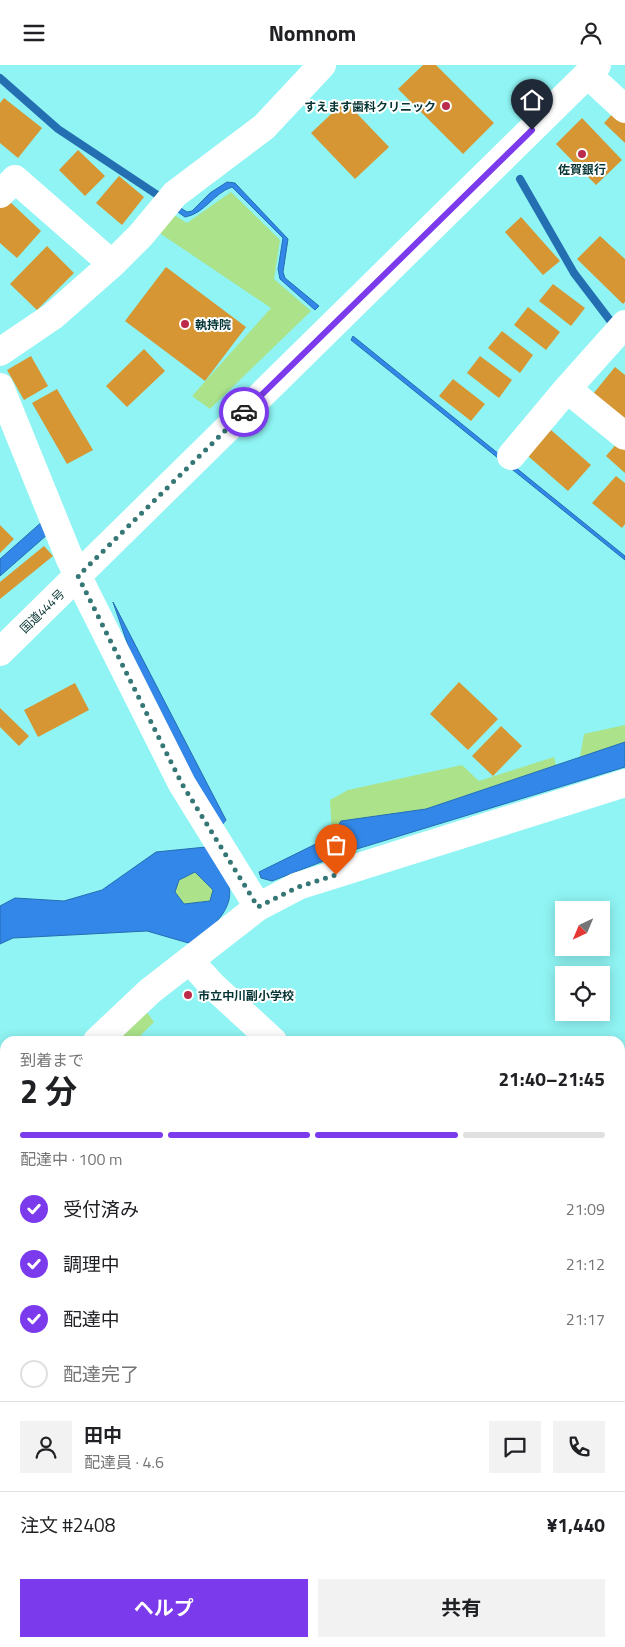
<!DOCTYPE html>
<html lang="ja">
<head>
<meta charset="utf-8">
<style>
	body { margin:0; font-family:"Titillium Web","Noto Sans JP",sans-serif; background:#f2f2f2; color:#202124; height:100vh; display:flex; flex-direction:column; font-size:19px; white-space:nowrap }
	* { box-sizing:border-box; margin:0 }
	p { font-size:16px; color:#757577 }
	.icon { flex:none; width:28px; height:28px; fill:none; stroke:currentColor; stroke-width:2; stroke-linecap:round; stroke-linejoin:round }
	.map { position:relative; flex:1; overflow:hidden }
	.side { position:absolute; left:0px; top:971px; width:625px; height:611px; display:flex; flex-direction:column; background:#fff; border-radius:15px 15px 0 0; box-shadow:0 2px 12px #0003 }
	.side>* { flex:none }
	.needle { width:32px; rotate:224deg }
	.controls { position:absolute; left:555px; top:836px; display:grid; gap:10px }
	.controls a { display:grid; place-items:center; width:55px; height:55px; border-radius:0px; background:#fff; box-shadow:0 2px 12px #0003; font-size:25px }
	.pin { position:absolute; display:grid; place-items:center; width:42px; height:42px; color:#fff; margin:-51px -21px; border-radius:50% 50% 50% 0; rotate:-45deg; box-shadow:0 0 5px #0007 }
	.pin .icon { rotate:45deg }
	.courier { position:absolute; display:grid; place-items:center; width:50px; height:50px; margin:-25px; border:4px solid #7c3aed; border-radius:50%; background:#fff; color:#222; box-shadow:0 1px 6px #0007 }
	.head em { font-style:normal; font-weight:700 }
	.head div { display:flex; flex-direction:column-reverse }
	.head { display:flex; align-items:center; justify-content:space-between; height:85px; padding:0 20px }
	h1 { font-size:32px; font-weight:700; line-height:38px }
	.bar { display:grid; grid-template-columns:repeat(4,1fr); gap:8px 5px; align-content:center; height:60px; padding:0 20px }
	.bar i { height:6px; border-radius:4px; background:#e0e0e0 }
	.bar .selected { background:#7c3aed }
	.bar p { grid-column:span 4 }
	.line { display:flex; align-items:center; gap:12px; padding:0 20px; border-top:1px solid #e0e0e0 }
	.line div { flex:1 }
	.round { display:grid; place-items:center; flex:none; width:52px; height:52px; border-radius:0px; background:#f2f2f2 }
	ol { padding:0 20px; list-style:none }
	li { display:flex; align-items:center; gap:15px; height:55px }
	li p { margin-inline-start:auto }
	li .icon { padding:5px; border-radius:50%; background:#7c3aed; color:#fff; stroke-width:4 }
	li:last-child { color:#757577 }
	li i { width:28px; height:28px; border:2px solid #e0e0e0; border-radius:50% }
	.primary-button { display:flex; gap:10px; margin-top:auto; padding:10px 20px }
	.primary-button a { flex:1; height:58px; border-radius:0px; background:#7c3aed; color:#fff; font-size:20px; font-weight:700; line-height:58px; text-align:center }
	.primary-button a+a { background:#f2f2f2; color:#202124 }
	header { display:flex; justify-content:space-between; align-items:center; height:65px; padding:0 20px; background:#fff; font-size:22px; font-weight:700 }
	.map>svg:first-child { display:block }
	.green { fill:#abe28a }
	.water { fill:#3287e8; stroke:#246eb2; fill-rule:evenodd }
	.lines { fill:none; stroke-linecap:round; stroke-linejoin:round }
	.stream { stroke:#246eb2; stroke-width:8 }
	.building { fill:#d59633 }
	.minor { stroke:#fff; stroke-width:28 }
	.trunk { stroke:#fff; stroke-width:28 }
	.done { stroke:#357776; stroke-width:5; stroke-dasharray:0 9 }
	.route { stroke:#7c3aed; stroke-width:6 }
	.poi-dot { fill:#bc2b4a; stroke:#fff; stroke-width:2 }
	.labels { text-anchor:middle; dominant-baseline:central; stroke-width:4; stroke-linejoin:round; paint-order:stroke }
	.poi-label { font-size:12px; font-weight:bold; fill:#043433; stroke:#fff; text-anchor:start }
	.street-label { font-size:12px; fill:#043433; stroke:#fff }
</style>
</head>
<body>
<header><svg class="icon" aria-label="menu" viewBox="0 0 24 24"><path d="M4 6h16M4 12h16M4 18h16"/></svg>Nomnom<svg class="icon" aria-label="person" viewBox="0 0 24 24"><circle cx="12" cy="8" r="4"/><path d="M4 21q1-7 8-7t8 7"/></svg></header>
<div class="map">
<svg width="625" height="1582" viewBox="0 0 625 1582">
	<rect width="100%" height="100%" fill="#8ff4f3"/>
	<path class="green" d="M231 127 280 175 274 214 311 246 210 344 192 331 271 243 158 167 171 148 187 158Z
		M625 660V677L580 692 584 669Z
		M554 692 556 700 426 744 342 756 332 771 330 735 348 725 462 700 479 716Z
		M195 807 213 825 210 836 184 839 175 827 179 815Z
		M146 946 154 957 141 970 147 976H116Z
		M5 1104V1364L0 1359V1110Z"/>
	<path class="water" d="M227 117 235 118 288 174 283 207 285 213 319 241 315 245 280 214 278 204 283 173 232 122C214 128 204 149 185 152L175 145 179 142 187 147 192 146 210 128Z
		M353 271 625 491V495L351 275Z
		M44 455 48 469 0 511V494Z
		M113 537 226 755 222 760 190 710 132 592Z
		M625 677V702L347 787 272 816 261 813 259 807 332 771 341 756 426 744Z
		M206 782C213 793 222 804 227 816 239 842 209 865 192 879L147 866 13 873 0 879V841L15 833 64 836 102 825 156 787ZM195 807 213 825 210 836 184 839 175 827 179 815Z"/>
	<g class="lines">
		<path class="stream" d="M0 13 58 64 159 131
			M520 114 574 208 612 258
			M260 1582 265 1578"/>
	</g>
	<path class="building" d="M423 0H436L494 58 463 89 398 24Z
		M4 33 42 63 18 93 0 78V38Z
		M345 36 389 82 355 114 311 68Z
		M617 44 625 52V78L604 58Z
		M582 53 622 95 596 120 556 79Z
		M78 85 105 111 85 131 59 105Z
		M119 111 144 132 122 160 96 138Z
		M7 134 41 166 17 193 0 178V142Z
		M521 152 560 196 543 210 505 167Z
		M600 171 625 194V237L623 239 577 194Z
		M47 181 74 208 37 245 10 219Z
		M166 202 246 262 205 316 125 256Z
		M553 219 585 243 571 261 539 236Z
		M528 242 560 267 546 285 514 260Z
		M502 266 533 290 520 308 488 283Z
		M144 284 165 306 127 342 106 321Z
		M31 291 48 321 24 335 7 305Z
		M480 291 512 315 499 333 467 308Z
		M615 302 625 310V354L593 329Z
		M453 314 485 339 471 356 439 331Z
		M57 324 93 385 67 399 32 338Z
		M551 365 591 400 568 426 528 391Z
		M619 376 625 381V408L606 391Z
		M616 411 625 418V459L622 463 592 438Z
		M0 460 14 474 0 488Z
		M44 481 53 491 0 534V517Z
		M459 617 498 654 468 685 430 649Z
		M75 618 89 645 38 672 24 645Z
		M0 643 29 671 19 681 0 662Z
		M501 661 522 681 493 711 472 691Z
		M5 1477V1546L0 1552V1483Z
		M0 1558 5 1563V1578H23L28 1582H0Z
		M129 1578H189L185 1582H132L133 1580Z"/>
	<g class="lines">
		<path class="minor" d="M588 10 625 44
			M0 129 15 114 112 199
			M0 287 53 251 112 199 141 170 175 129 264 62 322 0
			M0 322 69 492 85 526 182 719 258 842
			M567 324 625 371
			M511 391 567 324 625 259
			M190 896 212 920 273 976
			M97 976 150 926 258 842 298 821 625 718
			M0 1089 5 1083
			M620 1298 625 1302"/>
		<path class="trunk" d="M0 587 597 0"/>
	</g>
	<g class="lines">
		<path class="done" d="M244 347 78 511 182 719 258 842 298 822 336 810"/>
		<path class="route" d="M244 347 532 65"/>
	</g>
	<g class="poi-dot">
		<circle cx="446" cy="41" r="5"/>
		<circle cx="582" cy="89" r="5"/>
		<circle cx="185" cy="259" r="5"/>
		<circle cx="188" cy="930" r="5"/>
	</g>
	<g class="labels">
		<g class="poi-label">
			<text x="436" y="41" text-anchor="end">すえます歯科クリニック</text>
			<text x="582" y="104" text-anchor="middle">佐賀銀行</text>
			<text x="195" y="259">執持院</text>
			<text x="198" y="930">市立中川副小学校</text>
		</g>
		<g class="street-label">
			<text transform="translate(42 546) rotate(-44)">国道444号</text>
		</g>
	</g>
</svg>
<div class="controls">
<a><svg class="needle" viewBox="-14 -14 28 28"><path d="M0-13l5 13h-10z" fill="#e53935"/><path d="M0 13l5-13h-10z" fill="#757577"/></svg></a>
<a><svg class="icon" aria-label="locate" viewBox="0 0 24 24"><circle cx="12" cy="12" r="6"/><path d="M12 2v4M12 18v4M2 12h4M18 12h4"/></svg></a>
</div>
<div class="pin" style="left:336px;top:810px;background:#ea580c"><svg class="icon" aria-label="bag" viewBox="0 0 24 24"><path d="M5 8h14l-1 12H6zM9 8a3 3 0 0 1 6 0"/></svg></div>
<div class="pin" style="left:532px;top:65px;background:#1f2937"><svg class="icon" aria-label="home" viewBox="0 0 24 24"><path d="M3 11l9-7 9 7M6 9v11h12V9"/></svg></div>
<div class="courier" style="left:244px;top:347px"><svg class="icon" aria-label="car" viewBox="0 0 24 24"><path d="M5 17H2v-5l4-1 3-4h7l3 4 3 1v5h-3M9 17h6M6 11h13"/><circle cx="7" cy="17" r="2"/><circle cx="17" cy="17" r="2"/></svg></div>
<section class="side">
<div class="head"><div><h1>2 分</h1><p>到着まで</p></div><em>21:40–21:45</em></div>
<div class="bar"><i class="selected"></i><i class="selected"></i><i class="selected"></i><i></i><p>配達中 · 100 m</p></div>
<ol>
<li><svg class="icon" aria-label="check" viewBox="0 0 24 24"><path d="M5 12l5 5 9-10"/></svg>受付済み<p>21:09</p></li>
<li><svg class="icon" aria-label="check" viewBox="0 0 24 24"><path d="M5 12l5 5 9-10"/></svg>調理中<p>21:12</p></li>
<li><svg class="icon" aria-label="check" viewBox="0 0 24 24"><path d="M5 12l5 5 9-10"/></svg>配達中<p>21:17</p></li>
<li><i></i>配達完了</li>
</ol>
<div class="line" style="height:90px"><a class="round"><svg class="icon" aria-label="person" viewBox="0 0 24 24"><circle cx="12" cy="8" r="4"/><path d="M4 21q1-7 8-7t8 7"/></svg></a><div><b>田中</b><p>配達員 · 4.6</p></div><a class="round"><svg class="icon" aria-label="chat" viewBox="0 0 24 24"><path d="M4 5h16v11H9l-5 4z"/></svg></a><a class="round"><svg class="icon" aria-label="phone" viewBox="0 0 24 24"><path d="M5 4h4l2 5-3 2q2 4 5 5l2-3 5 2v4C11 20 4 13 5 4z"/></svg></a></div>
<div class="line" style="height:65px"><div>注文 #2408</div><b>¥1,440</b></div>
<div class="primary-button"><a>ヘルプ</a><a>共有</a></div>
</section>
</div>
</body>
</html>
